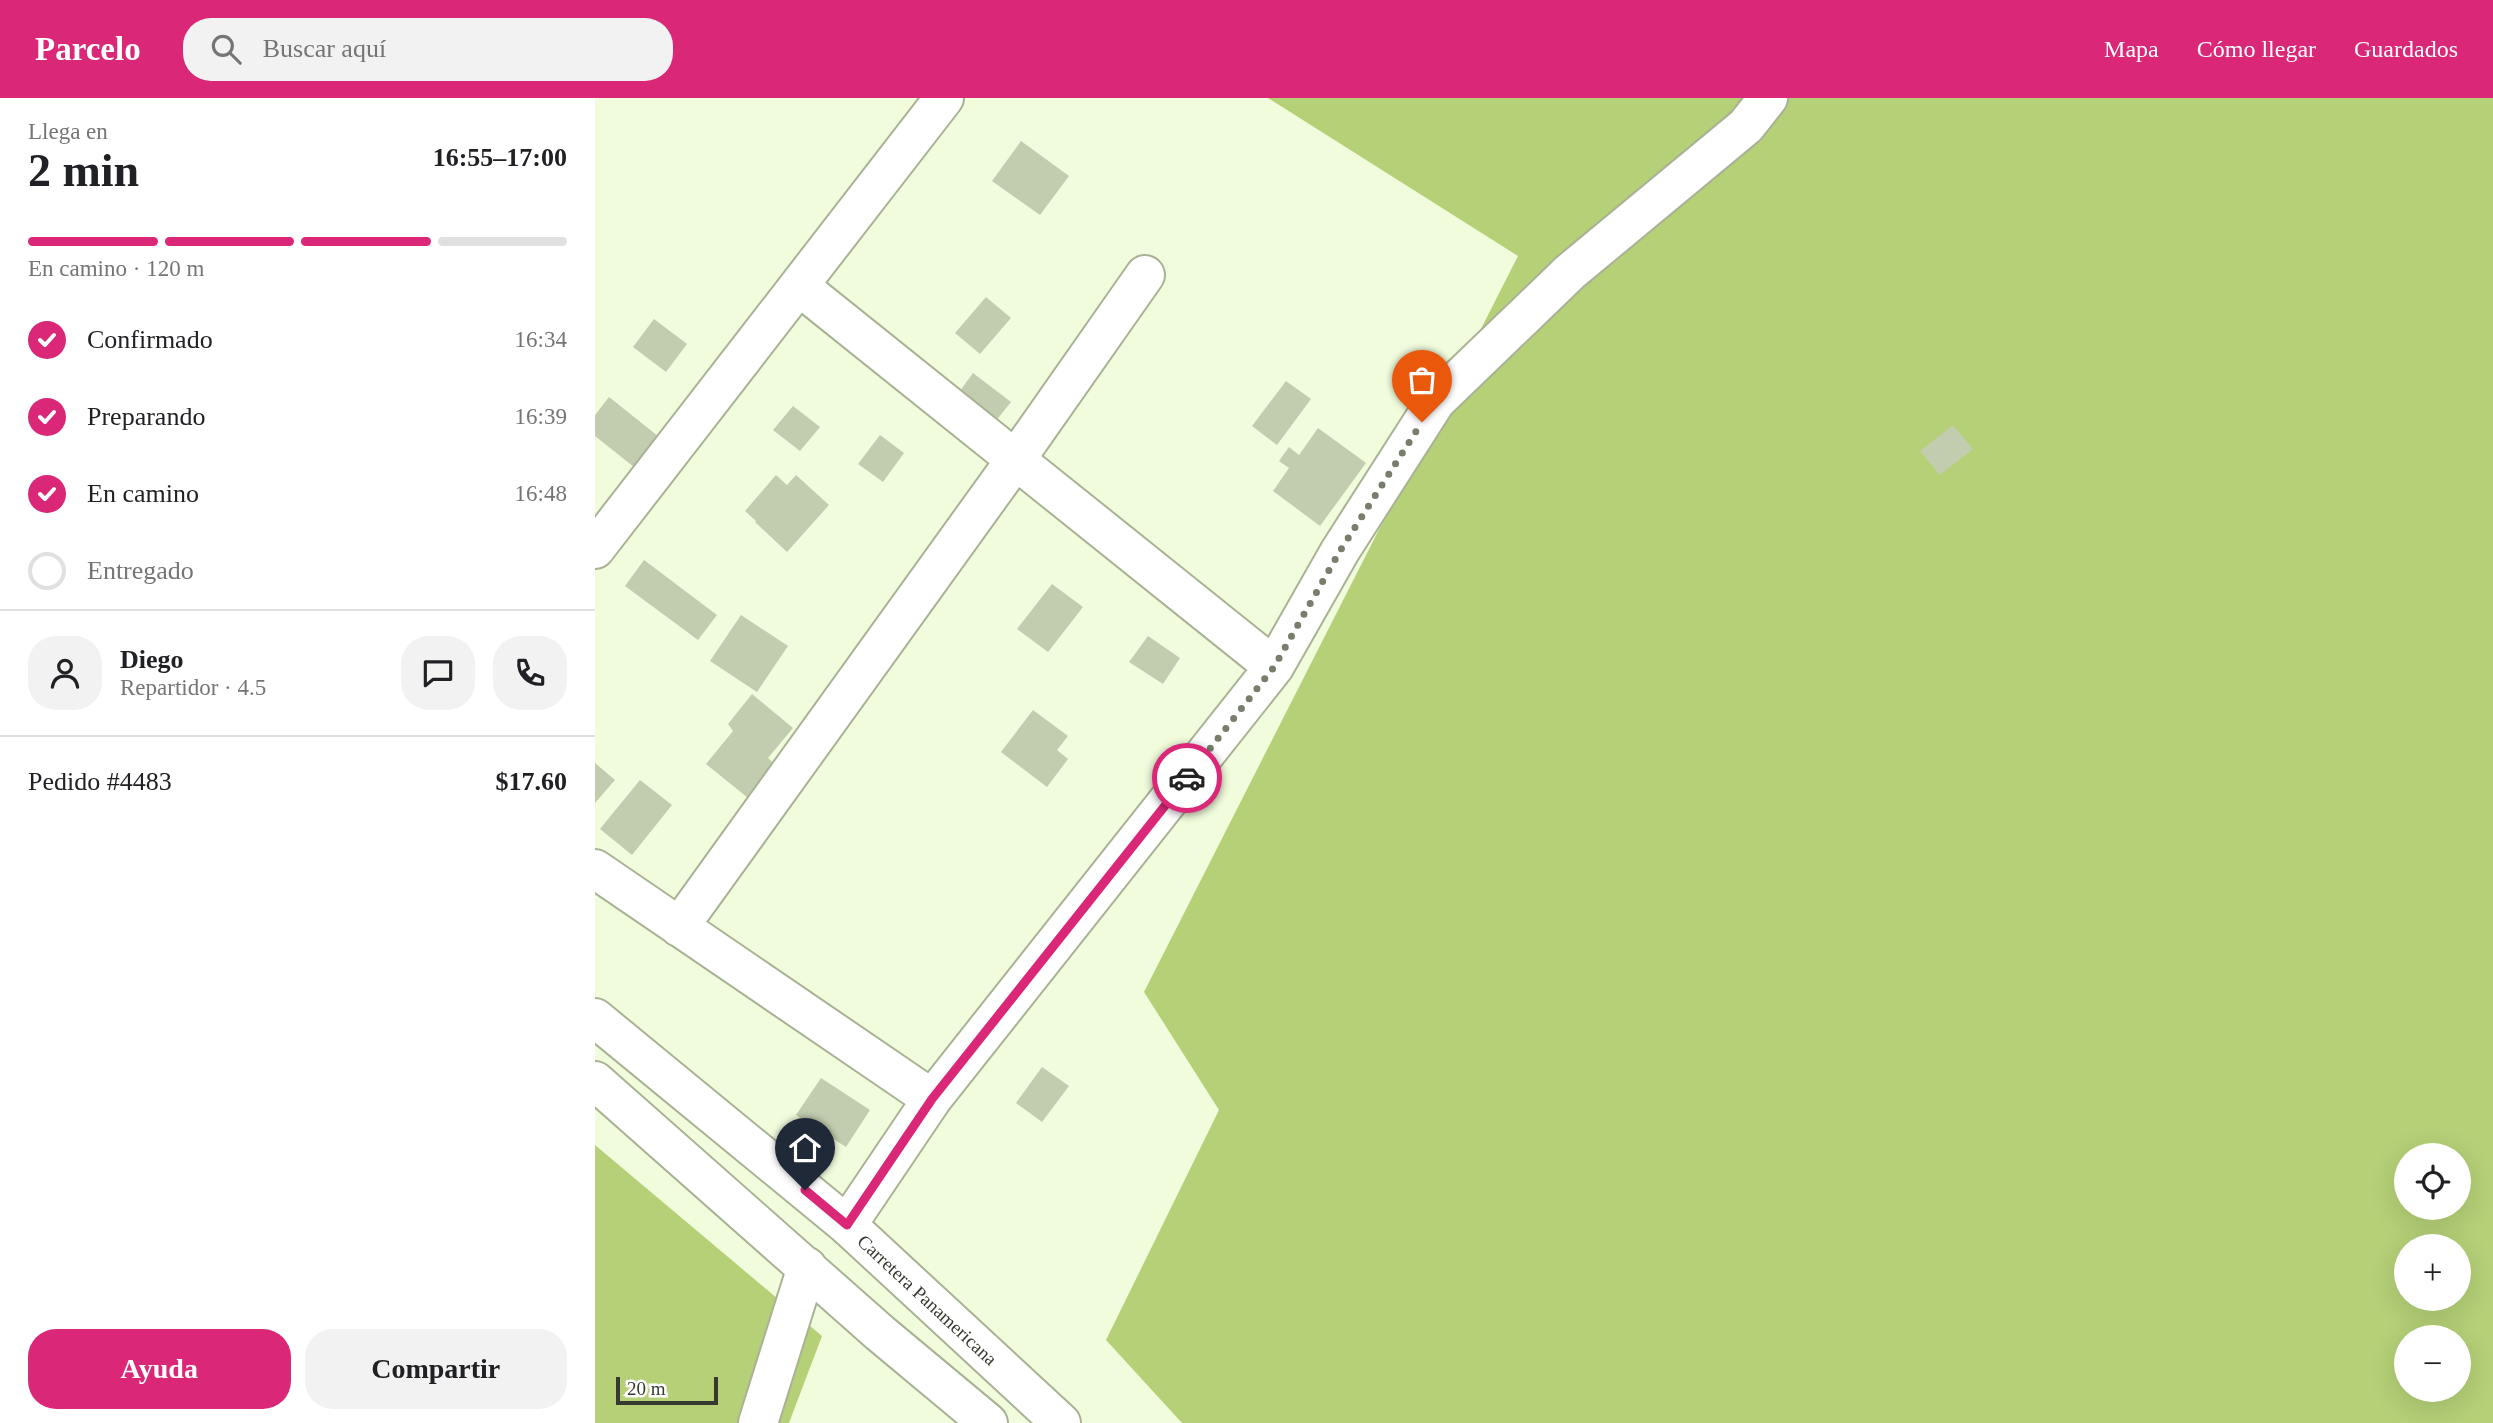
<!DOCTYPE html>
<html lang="es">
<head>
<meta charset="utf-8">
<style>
	body { margin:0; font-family:"Times New Roman",serif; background:#f2f2f2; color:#202124; height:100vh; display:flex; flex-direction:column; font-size:26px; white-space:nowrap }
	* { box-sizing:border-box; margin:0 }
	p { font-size:23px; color:#757577 }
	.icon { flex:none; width:38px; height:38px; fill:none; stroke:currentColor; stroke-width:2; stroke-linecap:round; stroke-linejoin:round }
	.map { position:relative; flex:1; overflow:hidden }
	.details { display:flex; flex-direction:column; background:#fff; width:595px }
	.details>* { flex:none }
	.controls { position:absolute; left:1799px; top:1045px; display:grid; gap:14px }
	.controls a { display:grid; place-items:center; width:77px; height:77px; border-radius:50%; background:#fff; box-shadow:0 7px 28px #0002; font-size:35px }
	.scale { position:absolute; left:21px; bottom:18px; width:102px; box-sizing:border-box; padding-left:7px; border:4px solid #363a2e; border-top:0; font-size:19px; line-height:24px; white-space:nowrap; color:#363a2e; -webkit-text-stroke:5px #fff; paint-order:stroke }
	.pin { position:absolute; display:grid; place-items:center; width:60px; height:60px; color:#fff; margin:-72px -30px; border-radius:50% 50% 50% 0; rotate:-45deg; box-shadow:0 0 7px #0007 }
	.pin .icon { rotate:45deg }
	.courier { position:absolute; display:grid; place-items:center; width:70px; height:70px; margin:-35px; border:5px solid #db2777; border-radius:50%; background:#fff; color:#222; box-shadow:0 2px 9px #0007 }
	.head em { font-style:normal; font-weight:600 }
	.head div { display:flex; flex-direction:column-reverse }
	.head { display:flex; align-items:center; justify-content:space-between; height:119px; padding:0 28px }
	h1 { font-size:46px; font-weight:600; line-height:52px }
	.bar { display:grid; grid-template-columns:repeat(4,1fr); gap:10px 7px; align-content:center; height:84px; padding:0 28px }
	.bar i { height:9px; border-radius:5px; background:#e0e0e0 }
	.bar .selected { background:#db2777 }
	.bar p { grid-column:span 4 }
	.line { display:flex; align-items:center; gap:18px; padding:0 28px; border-top:2px solid #e0e0e0 }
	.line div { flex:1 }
	.round { display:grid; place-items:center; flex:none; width:74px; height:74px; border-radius:28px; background:#f2f2f2 }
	ol { padding:0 28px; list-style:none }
	li { display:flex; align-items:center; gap:21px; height:77px }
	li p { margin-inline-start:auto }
	li .icon { padding:7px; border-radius:50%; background:#db2777; color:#fff; stroke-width:4 }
	li:last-child { color:#757577 }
	li i { width:38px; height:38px; border:4px solid #e0e0e0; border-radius:50% }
	.primary-button { display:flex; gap:14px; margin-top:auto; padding:14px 28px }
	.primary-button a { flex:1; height:80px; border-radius:28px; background:#db2777; color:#fff; font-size:28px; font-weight:600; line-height:80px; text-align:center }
	.primary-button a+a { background:#f2f2f2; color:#202124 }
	header { display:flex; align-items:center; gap:42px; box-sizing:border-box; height:98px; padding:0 35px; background:#db2777; color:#fff }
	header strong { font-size:33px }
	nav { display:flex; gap:38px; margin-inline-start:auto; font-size:24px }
	.search { width:490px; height:63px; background:#f2f2f2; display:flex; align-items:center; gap:18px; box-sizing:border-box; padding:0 24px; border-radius:28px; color:#757577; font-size:26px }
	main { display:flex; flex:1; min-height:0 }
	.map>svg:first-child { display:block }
	.forest { fill:#b5d077; fill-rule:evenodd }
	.building { fill:#c2ccae }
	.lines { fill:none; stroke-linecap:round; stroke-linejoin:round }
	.street-casing { stroke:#a9b295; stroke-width:42 }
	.highway-casing { stroke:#a9b295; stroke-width:42 }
	.street { stroke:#fff; stroke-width:38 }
	.highway { stroke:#fff; stroke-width:38 }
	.done { stroke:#777e6b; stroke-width:7; stroke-dasharray:0 12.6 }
	.route { stroke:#db2777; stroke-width:9 }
	.labels { text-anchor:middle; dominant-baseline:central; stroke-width:5; stroke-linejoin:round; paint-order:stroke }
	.street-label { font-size:19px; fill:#363a2e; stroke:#fff }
</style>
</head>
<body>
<header>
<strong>Parcelo</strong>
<div class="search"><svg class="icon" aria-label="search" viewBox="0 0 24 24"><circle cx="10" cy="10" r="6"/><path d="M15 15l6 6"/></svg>Buscar aquí</div>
<nav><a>Mapa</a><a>Cómo llegar</a><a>Guardados</a></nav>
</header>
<main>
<section class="details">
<div class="head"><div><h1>2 min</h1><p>Llega en</p></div><em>16:55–17:00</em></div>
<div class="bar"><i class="selected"></i><i class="selected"></i><i class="selected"></i><i></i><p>En camino · 120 m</p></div>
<ol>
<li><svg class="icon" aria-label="check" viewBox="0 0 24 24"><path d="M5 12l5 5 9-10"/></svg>Confirmado<p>16:34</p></li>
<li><svg class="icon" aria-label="check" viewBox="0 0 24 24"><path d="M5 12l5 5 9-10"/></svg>Preparando<p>16:39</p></li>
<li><svg class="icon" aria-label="check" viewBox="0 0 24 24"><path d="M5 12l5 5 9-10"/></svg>En camino<p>16:48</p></li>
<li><i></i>Entregado</li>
</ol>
<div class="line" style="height:126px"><a class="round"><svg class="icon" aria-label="person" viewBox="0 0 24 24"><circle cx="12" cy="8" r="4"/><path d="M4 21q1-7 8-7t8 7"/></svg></a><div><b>Diego</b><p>Repartidor · 4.5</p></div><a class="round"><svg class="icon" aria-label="chat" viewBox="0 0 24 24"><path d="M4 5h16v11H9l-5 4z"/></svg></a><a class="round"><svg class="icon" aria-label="phone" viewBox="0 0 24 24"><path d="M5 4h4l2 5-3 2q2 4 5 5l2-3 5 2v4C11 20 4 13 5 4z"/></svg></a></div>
<div class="line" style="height:91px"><div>Pedido #4483</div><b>$17.60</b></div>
<div class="primary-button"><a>Ayuda</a><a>Compartir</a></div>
</section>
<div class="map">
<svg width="1898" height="1325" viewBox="0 0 1898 1325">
	<rect width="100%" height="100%" fill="#f1fcdd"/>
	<path class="forest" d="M673 0H1898V1325H587L511 1242 624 1012 549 894 923 158ZM1811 1057H1864V1110H1811ZM1811 1148H1864V1200H1811ZM1811 1239H1864V1292H1811Z
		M0 1047 227 1238 194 1325H0Z"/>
	<path class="building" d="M426 43 474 78 445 117 397 83Z
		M391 199 416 220 385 256 360 235Z
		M59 221 92 246 71 274 38 249Z
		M378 275 416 304 396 329 359 301Z
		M691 283 716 301 682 347 657 328Z
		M14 299 73 346 49 377 0 338V317Z
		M198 308 225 329 205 353 178 332Z
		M1358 327 1378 351 1345 377 1325 353Z
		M723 330 771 365 725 428 678 393 694 370 684 363 694 349 704 357Z
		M285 337 309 355 288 384 263 366Z
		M181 377 192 387 201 377 234 407 192 454 160 424 161 423 150 413Z
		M49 462 122 517 103 542 30 488Z
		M457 486 488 509 453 554 422 531Z
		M146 517 193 548 162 594 115 563Z
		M553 538 585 560 568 586 534 564Z
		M157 596 198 630 173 660 181 667 153 700 111 666 138 633 133 626Z
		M438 612 473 638 462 652 473 661 452 689 406 654Z
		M0 665 20 682 0 705Z
		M45 682 77 707 37 757 5 731Z
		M447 969 474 988 447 1024 421 1005Z
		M226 980 275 1012 251 1049 201 1017Z"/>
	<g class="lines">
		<defs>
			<path id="street" d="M204 188 679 569
				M0 451 349 0
				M0 771 337 1001
				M84 829 421 361 550 177
				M252 1127 337 1001 679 569 745 453 841 303 975 174 1151 28 1173 0
				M163 1325 212 1169"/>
			<g id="highway">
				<path id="s1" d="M0 920 252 1127 466 1325"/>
				<path d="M0 983 285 1235 393 1325"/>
			</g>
		</defs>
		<use href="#street" class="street-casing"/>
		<use href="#highway" class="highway-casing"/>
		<use href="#street" class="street"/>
		<use href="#highway" class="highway"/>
	</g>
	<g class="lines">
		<path class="done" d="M592 680 679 569 745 453 827 324"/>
		<path class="route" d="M210 1092 252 1127 337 1001 592 680"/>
	</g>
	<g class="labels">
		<g class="street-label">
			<text stroke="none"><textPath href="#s1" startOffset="436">Carretera Panamericana</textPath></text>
		</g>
	</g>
</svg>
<div class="controls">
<a><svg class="icon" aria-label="locate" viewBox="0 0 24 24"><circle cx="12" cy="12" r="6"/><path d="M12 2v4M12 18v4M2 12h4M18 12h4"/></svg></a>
<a>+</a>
<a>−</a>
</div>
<div class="scale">20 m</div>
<div class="pin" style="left:827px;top:324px;background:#ea580c"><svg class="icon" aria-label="bag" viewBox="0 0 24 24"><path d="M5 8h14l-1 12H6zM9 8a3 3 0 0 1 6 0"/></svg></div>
<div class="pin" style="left:210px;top:1092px;background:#1f2937"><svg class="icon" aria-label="home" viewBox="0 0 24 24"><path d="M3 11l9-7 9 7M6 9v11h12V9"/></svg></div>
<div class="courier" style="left:592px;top:680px"><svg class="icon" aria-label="car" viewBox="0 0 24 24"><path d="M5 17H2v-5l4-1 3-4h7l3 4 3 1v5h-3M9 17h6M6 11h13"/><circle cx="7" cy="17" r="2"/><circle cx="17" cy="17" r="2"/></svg></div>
</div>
</main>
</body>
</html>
